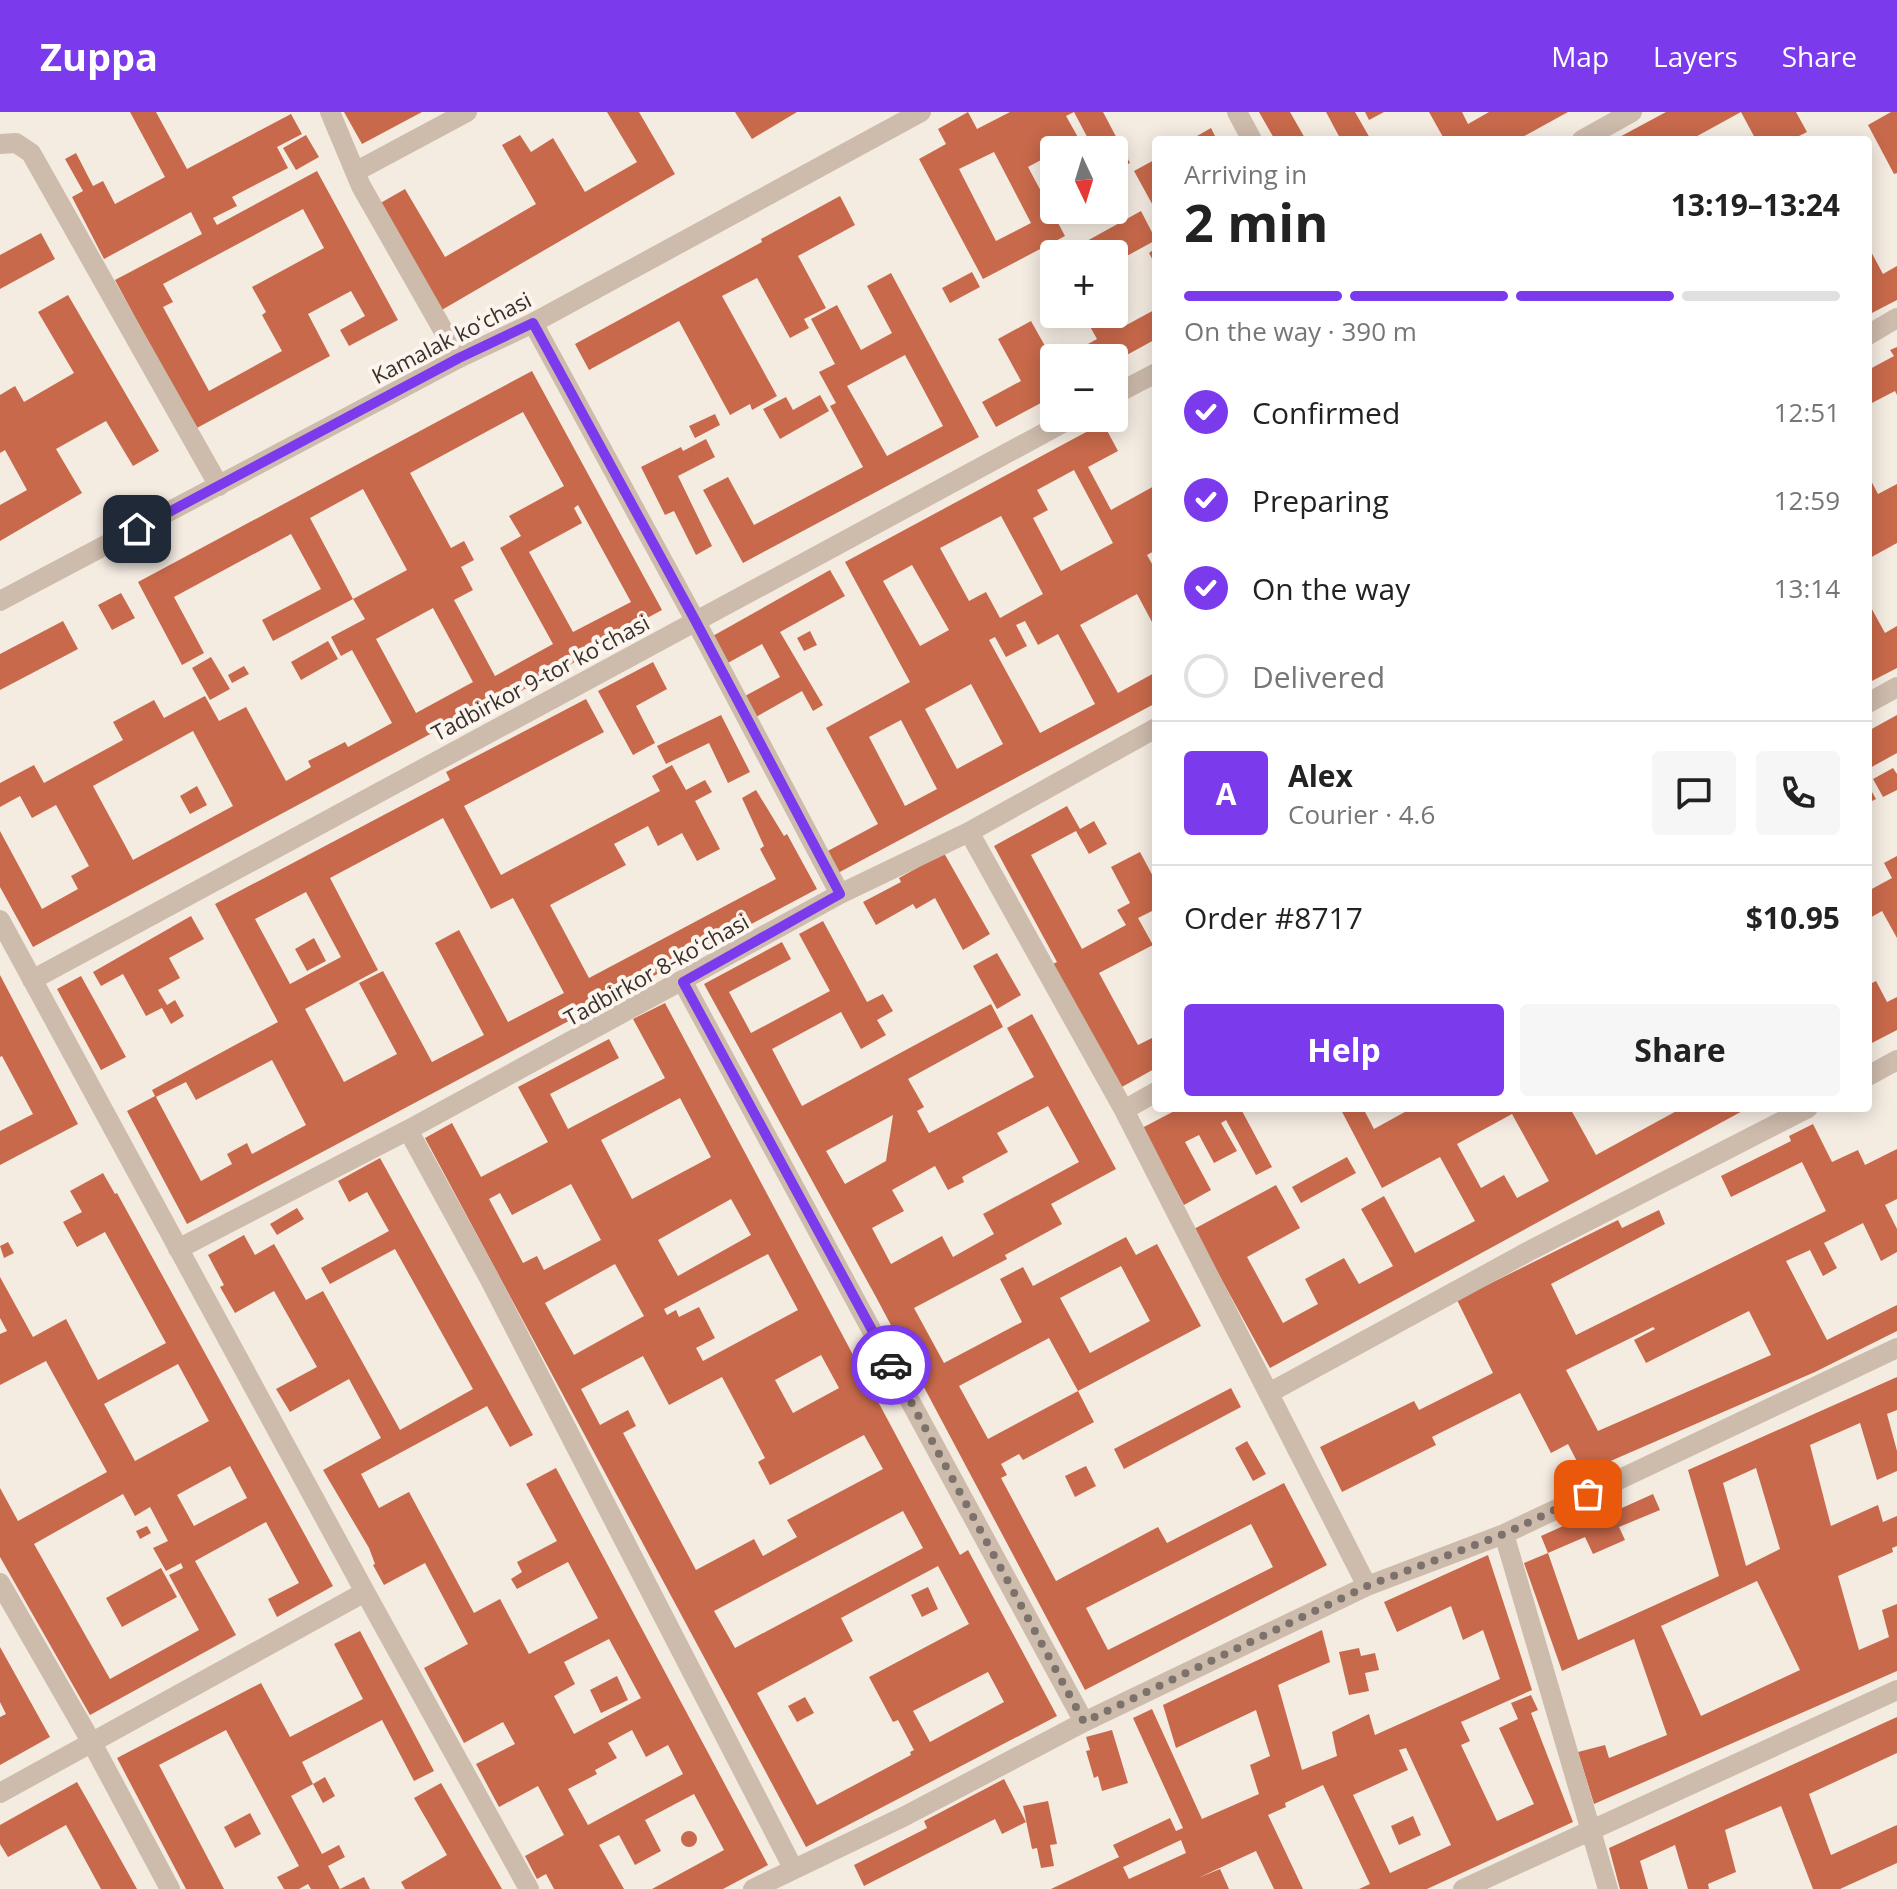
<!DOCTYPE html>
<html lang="en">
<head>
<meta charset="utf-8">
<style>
	body { margin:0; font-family:"Open Sans",sans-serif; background:#f6f6f6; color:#222; height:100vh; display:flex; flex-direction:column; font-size:30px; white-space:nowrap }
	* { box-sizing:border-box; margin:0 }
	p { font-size:26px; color:#767676 }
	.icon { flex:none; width:44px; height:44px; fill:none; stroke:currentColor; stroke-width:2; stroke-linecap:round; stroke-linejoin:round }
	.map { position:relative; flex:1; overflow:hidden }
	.details { position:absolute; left:1152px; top:24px; width:720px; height:976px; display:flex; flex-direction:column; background:#fff; border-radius:8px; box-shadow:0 4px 20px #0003 }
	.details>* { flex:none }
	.needle { width:52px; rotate:176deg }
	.buttons { position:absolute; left:1040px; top:24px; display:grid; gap:16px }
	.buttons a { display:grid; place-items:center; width:88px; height:88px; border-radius:8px; background:#fff; box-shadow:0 4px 20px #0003; font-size:40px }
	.pin { position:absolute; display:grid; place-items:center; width:68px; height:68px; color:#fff; margin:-34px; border-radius:16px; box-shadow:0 4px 12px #0006 }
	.courier { position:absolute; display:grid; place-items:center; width:80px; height:80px; margin:-40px; border:6px solid #7c3aed; border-radius:50%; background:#fff; color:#222; box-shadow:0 2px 10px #0007 }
	.headline em { font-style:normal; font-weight:700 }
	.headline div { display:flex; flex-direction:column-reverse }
	.headline { display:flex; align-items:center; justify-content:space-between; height:136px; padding:0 32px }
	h1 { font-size:52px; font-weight:700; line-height:60px }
	.bar { display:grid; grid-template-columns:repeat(4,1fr); gap:12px 8px; align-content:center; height:96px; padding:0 32px }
	.bar i { height:10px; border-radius:6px; background:#e0e0e0 }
	.bar .selected { background:#7c3aed }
	.bar p { grid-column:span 4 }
	.line { display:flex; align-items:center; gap:20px; padding:0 32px; border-top:2px solid #e0e0e0 }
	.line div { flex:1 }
	.round { display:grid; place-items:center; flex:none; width:84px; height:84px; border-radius:8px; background:#f6f6f6 }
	ol { padding:0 32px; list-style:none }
	li { display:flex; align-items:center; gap:24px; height:88px }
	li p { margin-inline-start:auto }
	li .icon { padding:8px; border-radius:50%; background:#7c3aed; color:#fff; stroke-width:4 }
	li:last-child { color:#767676 }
	li i { width:44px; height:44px; border:4px solid #e0e0e0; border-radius:50% }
	.action { display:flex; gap:16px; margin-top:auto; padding:16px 32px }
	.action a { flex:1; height:92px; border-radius:8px; background:#7c3aed; color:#fff; font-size:32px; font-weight:700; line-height:92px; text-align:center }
	.action a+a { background:#f6f6f6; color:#222 }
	header { display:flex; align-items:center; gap:48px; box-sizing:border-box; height:112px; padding:0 40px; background:#7c3aed; color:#fff }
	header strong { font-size:38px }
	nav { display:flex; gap:44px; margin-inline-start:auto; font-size:28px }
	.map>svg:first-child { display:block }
	.building { fill:#c8694b; fill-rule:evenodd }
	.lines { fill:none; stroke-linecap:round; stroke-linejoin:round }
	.minor { stroke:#cdbbac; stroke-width:20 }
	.tertiary { stroke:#cdbbac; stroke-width:20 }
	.done { stroke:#7c716b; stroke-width:8; stroke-dasharray:0 14.4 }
	.route { stroke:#7c3aed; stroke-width:10 }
	.labels { text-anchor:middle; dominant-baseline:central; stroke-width:8; stroke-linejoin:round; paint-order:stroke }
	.street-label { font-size:22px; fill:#3b302b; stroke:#fbf5ee }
</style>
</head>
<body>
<header>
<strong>Zuppa</strong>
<nav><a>Map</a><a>Layers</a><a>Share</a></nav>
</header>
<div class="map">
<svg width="1897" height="1777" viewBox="0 0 1897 1777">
	<rect width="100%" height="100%" fill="#f4ebe1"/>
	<path class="building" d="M130 0H156L187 57 291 2 302 22 277 35 288 56 232 85 237 94 213 106 217 113 317 59 398 208 349 234 340 218 365 204 351 179 308 202 330 244 195 317 115 168 202 122 191 100 104 147 72 85 83 79 65 47 76 41 93 74 103 69 115 92 165 65ZM303 97 324 136 252 175 266 200 262 203 282 239 209 279 163 195 173 190 163 172Z
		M344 0H422L362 32Z
		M607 0H639L675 62 440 199 377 93 405 77 445 145 536 92 502 33 520 23 531 40 553 26 585 80 637 50Z
		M735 0H797L752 27Z
		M968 0 977 17 1010 0H1103L1130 51 1114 59V38H1094L1074 0 1066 4 1079 27 1059 38H1054V41L1028 55 1065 124 983 167 919 47 946 32 938 17ZM994 40 1031 111 996 129 959 57Z
		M1259 0H1290L1306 28H1275Z
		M1326 0H1355L1371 28H1341Z
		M1365 0H1384L1369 8Z
		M1429 0H1462L1468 12 1489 0H1568L1517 28H1437L1443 25Z
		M1666 0H1796L1807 20 1791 28H1756L1741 0 1690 28H1614Z
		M1891 0H1897V61L1894 62 1868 13Z
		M1211 16 1217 28H1190Z
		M306 23 319 45 296 58 283 36Z
		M1156 47V99L1134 59Z
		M840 84 855 113 798 144 826 196 804 207 809 216 790 226 757 166 722 184 777 284 752 298 750 292 730 303 679 209 589 258 575 232 762 130 761 127Z
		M1141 99 1156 128 1114 151V142H1079L1076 135Z
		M41 121 55 147 0 177V143Z
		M1868 134 1883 162 1897 154V188L1868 203Z
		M1156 136V154L1149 141Z
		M972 160 980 175 950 191 942 176Z
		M891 161 979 325 743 451 703 378 728 365 754 413 863 355 830 294 836 291 819 260 835 252 811 207 837 193 861 238 892 221 867 174ZM905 243 943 314 887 344 847 274Z
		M68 183 159 339 133 354 106 309 56 337 82 381 0 429V393L27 378 5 338 0 341V283L15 274 24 290 74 261 38 200Z
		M1156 197V227L1114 250V246H1063L1097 227 1083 202H1113L1121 216Z
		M1031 209 1054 250V284L996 315 982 290 1021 269 998 227Z
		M1897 235V283L1895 279 1868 293V258L1894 244 1890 238Z
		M532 259 662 498 584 540 586 544 508 586 505 582 33 835 0 775V719L42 797 78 777 71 764 89 754 56 693 32 706 20 684 0 695V671L34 653 44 671 123 628 113 610 154 588 164 606 205 584 219 609 246 595 286 669 311 655 308 649 345 630 348 635 392 611 352 538 341 544 331 525 365 507 353 487 273 529 262 508 321 477 291 422 174 485 204 541 182 553 138 470ZM523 300 564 374 509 404 521 424 500 436 553 532 495 564 454 488 473 478 461 455 474 448 464 429 451 436 410 361ZM363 377 407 458 353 487 310 406ZM578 393 631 490 573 520 529 440 582 411 574 396ZM433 496 473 570 416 601 376 527ZM193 619 233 694 133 748 93 674Z
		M820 283 829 299 780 327 763 297 786 285 793 298Z
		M715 302 720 313 695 326 689 314Z
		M1103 311 1118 339 1088 355 1111 398 1156 373V438L1147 443 1156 459V508L1152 510 1137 482 1080 513 1118 581 1156 560V591L836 762 824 741 878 712 826 616 910 570 845 450ZM1074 358 1113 431 1061 459 1033 406 1048 398 1037 378ZM1001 404 1043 482 1000 506 986 480 969 489 940 436ZM912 453 949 518 920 534 883 469ZM1025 509 1038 533 1058 522 1095 592 1040 621 989 528 995 525 1006 545 1027 534 1016 513ZM971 572 1003 632 957 657 925 597ZM901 608 937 677 905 694 869 625Z
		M706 327 715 345 678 364 712 434 696 443 674 399 665 403 641 355 681 335 683 339Z
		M1868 363 1878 382 1897 372V431L1868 447Z
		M830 458 845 484 780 520 823 593 813 599 802 579 756 605 745 584 780 565 762 532 726 552 711 525Z
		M121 481 135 506 112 518 98 493Z
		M1868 490 1885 521 1897 514V556L1868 571Z
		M63 509 78 537 0 578V542Z
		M810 519 817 533 804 539 797 526Z
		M328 529 338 547 301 568 291 550Z
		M211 545 230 577 210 588 192 556Z
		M653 550 667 577 636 594 655 631 633 643 598 579Z
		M244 554 249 562 232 571 228 563Z
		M586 587 604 620 464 694 501 763 660 679 652 664 672 653 686 678 705 668 712 680 695 689 720 737 697 749 682 721 658 734 648 714 614 732 626 753 550 793 589 866 776 767 760 737 764 734 742 686 756 678 784 724 787 722 817 777 187 1112 127 999 155 984 152 978 278 910 215 792 450 668 446 660ZM443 706 491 797 513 786 564 881 508 910 459 818 435 831 484 923 432 950 383 859 359 871 397 942 344 970 305 897 378 858 330 766ZM306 780 341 845 290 872 255 807ZM272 948 306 1013 252 1042 247 1031 227 1042 232 1052 201 1069 156 985 186 970 196 988Z
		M721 603 750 660 728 671 709 631 666 652 657 634Z
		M1897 603V641L1868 657V619Z
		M1893 656 1897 662V678L1883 685 1873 667Z
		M1868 673 1876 687 1868 691Z
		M197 674 207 693 190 702 180 684Z
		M1067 694 1080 717 1094 709 1107 732 1089 742 1076 719 1031 743 1082 837 1126 813 1117 798 1130 791 1111 755 1140 740 1156 770V797L1138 806 1153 833 1099 861 1138 933 1156 924V956L1120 976 1053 852 1057 850 994 734Z
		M944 741 990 822 963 838 935 786 916 797 913 792 876 813 863 790 901 770 899 766Z
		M1897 744V826L1882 799 1868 807V779L1892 766 1884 751Z
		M191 804 204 827 169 846 180 866 158 878 167 893 175 888 184 904 171 912 162 896 146 904 123 862 101 874 93 860Z
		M823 809 867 890 883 882 893 899 877 908 886 923 861 937 841 900 772 937 802 994 991 892 1003 915 908 967 924 995 917 999 929 1021 1034 965 1007 916 1032 902 1116 1057 1051 1092 1062 1112 1005 1143 1007 1147 914 1196 944 1251 1022 1210 1000 1167 1023 1155 1033 1174 1126 1125 1136 1143 1157 1132 1201 1214 1078 1279 1049 1226 959 1274 988 1327 1078 1279 1094 1310 1023 1348 1019 1342 1001 1352 1007 1363 1001 1366 1056 1469 1158 1415 1167 1431 1284 1371 1327 1453 1085 1578 876 1185 704 872 782 830 791 847 729 880 751 921 830 879 799 822ZM1048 994 1079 1050 983 1102 994 1122 953 1145 942 1124 891 1152 872 1116 904 1099 892 1078 935 1054 948 1078 964 1070 962 1065 1008 1040 997 1021ZM893 1003 886 1049 845 1072 826 1039ZM1121 1154 1150 1209 1090 1241 1060 1186ZM1251 1412 1273 1455 1108 1538 1086 1496Z
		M314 826 326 849 307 859 295 837Z
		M997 841 1021 883 997 897 973 854Z
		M0 863 78 1012 0 1053V1019L33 1002 2 944 0 945Z
		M81 864 126 945 101 958 57 877Z
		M1876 869 1887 890 1897 885V918L1868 933V873Z
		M665 891 960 1443 968 1438 1057 1604 806 1735 425 1026 452 1011 481 1065 548 1030 518 975 609 927 619 946 550 982 568 1017 665 966 633 907ZM680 986 711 1045 632 1087 601 1028ZM571 1072 601 1128 544 1158 537 1144 523 1151 489 1087 500 1081 512 1103ZM731 1087 751 1123 678 1164 658 1128ZM768 1142 798 1198 703 1249 696 1236 715 1226 699 1195 679 1205 676 1198 667 1203 664 1197ZM615 1152 644 1204 574 1243 545 1191ZM821 1243 839 1276 793 1301 775 1268ZM643 1244 669 1293 722 1265 765 1346 758 1350 770 1373 864 1323 883 1357 787 1408 797 1425 763 1444 754 1427 696 1458 623 1321 636 1314 628 1298 600 1313 581 1277ZM903 1399 923 1436 735 1536 714 1499ZM938 1454 969 1512 869 1565 893 1610 898 1608 914 1638 910 1640 911 1643 817 1693 757 1581 853 1529 841 1506ZM988 1560 1004 1590 930 1630 913 1599Z
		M1180 996H1243L1242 999 1272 1055 1256 1063 1226 1008 1221 1011 1237 1039 1214 1051 1199 1023 1185 1030 1211 1078 1184 1093 1142 1016Z
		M1340 996H1363L1374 1017 1412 996H1570L1596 1043 1682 996H1748L1270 1256 1194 1117 1276 1073 1300 1116 1247 1145 1283 1211 1318 1192 1305 1167 1344 1146 1359 1172 1393 1154 1361 1097 1384 1084 1415 1141 1475 1109 1440 1045 1382 1076ZM1512 1002 1549 1069 1517 1086 1504 1063 1481 1076 1457 1032Z
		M1813 1012 1832 1050 1858 1038 1865 1053 1897 1037V1087L1885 1093 1897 1117V1140L1881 1149 1863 1111 1824 1131 1837 1156 1823 1164 1810 1138 1786 1149 1827 1228 1897 1193V1219L1815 1260 1583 1361 1568 1332 1551 1341 1520 1281 1432 1325 1436 1333 1342 1380 1320 1335 1414 1289 1419 1298 1493 1261 1457 1188 1618 1108 1622 1116 1659 1098 1665 1112 1551 1172 1576 1223 1826 1099 1802 1050 1731 1085 1721 1064 1791 1029 1789 1024ZM1749 1199 1771 1243 1598 1319 1566 1258 1653 1215 1655 1217 1634 1228 1646 1251Z
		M1347 1045 1356 1061 1301 1091 1292 1075Z
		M380 1046 533 1323 510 1335 487 1294 361 1362 379 1396 409 1380 474 1501 500 1487 529 1542 598 1506 568 1450 517 1477 511 1467 522 1460 517 1450 557 1429 526 1372 556 1356 768 1753 723 1777H652L724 1738 694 1682 645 1708 661 1739 635 1753 619 1723 599 1733 624 1777H554L546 1762 537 1767 525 1744 564 1723 538 1674 499 1695 476 1652 515 1632 503 1610 464 1631 424 1556 468 1532 425 1451 384 1473 373 1453 375 1452 369 1436 323 1358 381 1326 349 1267 290 1300 276 1277 317 1255 274 1179 235 1201 220 1175 224 1173 208 1143 244 1123 255 1143 274 1132 306 1188 323 1179 400 1318 473 1277 395 1137 330 1172 321 1156 389 1119 367 1080 349 1090 338 1069ZM609 1527 641 1586 574 1622 554 1584 575 1572 564 1550ZM632 1618 646 1645 668 1633 683 1662 588 1713 568 1677 597 1662 595 1658 617 1646 608 1631Z
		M103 1061 115 1082 117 1081 333 1474 277 1505 268 1487 299 1471 266 1410 195 1449 236 1523 90 1603 0 1445V1376L18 1409 107 1360 46 1249 0 1273V1222L7 1219 0 1206V1165L33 1225 66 1207 98 1268 166 1231 105 1120 77 1135 63 1110 82 1100 70 1079ZM178 1252 209 1309 135 1349 104 1292ZM230 1354 247 1386 194 1414 177 1383ZM123 1382 135 1404 150 1395 168 1429 153 1436 166 1459 181 1451 183 1456 169 1463 199 1518 110 1567 34 1432Z
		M297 1096 304 1107 277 1123 270 1112Z
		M8 1130 14 1141 4 1146 0 1134Z
		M1897 1265V1298L1887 1302 1897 1339V1359L1877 1368 1860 1311 1810 1333 1831 1414 1878 1393 1883 1410 1897 1404V1434L1892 1436 1893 1440 1838 1464 1859 1538 1889 1525 1882 1498 1897 1492V1559L1594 1692 1578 1640 1605 1633 1609 1646 1667 1623 1634 1527 1562 1559 1524 1451 1548 1441 1578 1528 1719 1464 1688 1358ZM1756 1356 1780 1437 1746 1454 1723 1371ZM1757 1469 1800 1558 1701 1604 1661 1514Z
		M1231 1276 1241 1295 1124 1357 1114 1337Z
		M1247 1329 1266 1362 1253 1369 1235 1336Z
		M1086 1354 1096 1374 1075 1385 1065 1364Z
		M1653 1382 1660 1398 1619 1415 1625 1428 1593 1442 1585 1425 1548 1441 1541 1424 1610 1393 1613 1400Z
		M147 1414 151 1421 140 1427 136 1419Z
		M1488 1443 1532 1578 1461 1610 1470 1629 1461 1633 1497 1709 1534 1692 1499 1616 1518 1607 1511 1591 1531 1583 1538 1598 1531 1601 1573 1710 1427 1777H1359L1370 1772 1323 1673 1285 1691 1286 1695 1268 1703 1303 1777H1274L1256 1739 1198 1766 1220 1757 1229 1777H1051L1119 1745 1113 1733 1170 1706 1176 1719 1183 1716 1133 1606 1152 1597 1202 1707 1259 1682 1250 1653 1270 1644 1256 1598 1176 1636 1163 1593 1243 1555 1322 1518 1330 1550 1278 1573 1302 1658 1337 1644 1332 1620 1369 1602 1375 1623 1500 1567 1483 1518 1463 1528 1451 1494 1397 1520 1384 1490ZM1406 1636 1451 1733 1390 1761 1353 1683 1408 1658 1399 1638ZM1181 1728 1186 1741 1129 1767 1123 1755Z
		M161 1456 177 1485 122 1515 106 1486Z
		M928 1475 938 1497 922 1505 911 1483Z
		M360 1519 434 1659 414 1669 382 1608 302 1650 313 1672 291 1684 322 1742 339 1733 345 1745 328 1754 340 1777 364 1765 370 1777H311L308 1772 299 1777H284L277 1765 299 1754 226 1618 159 1653 224 1777H186L117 1646 261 1571 290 1625 363 1587 334 1532Z
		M0 1535 50 1625 0 1653V1605L6 1602 0 1590Z
		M1359 1536 1361 1544 1375 1541 1379 1558 1365 1561 1369 1579 1349 1583 1339 1540Z
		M617 1564 628 1588 601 1601 590 1578Z
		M805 1585 814 1601 797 1610 788 1594Z
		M1897 1605V1641L1809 1682 1831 1743 1897 1713V1751L1840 1777H1813L1781 1694 1725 1718 1736 1760 1708 1772 1709 1777H1688L1675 1733 1640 1749 1648 1777H1620L1609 1736Z
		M1112 1618 1128 1671 1102 1679 1098 1664 1094 1666 1086 1639 1090 1638 1086 1625Z
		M325 1665 335 1684 323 1691 313 1672Z
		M1004 1667 1026 1710 1002 1722 995 1707 864 1774 854 1753 927 1716 924 1709Z
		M77 1670 93 1698 137 1777H101L66 1713 8 1745 0 1732V1713Z
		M441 1671 484 1746 502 1777H405L401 1770 447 1743 414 1686Z
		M1048 1689 1057 1732 1050 1733 1054 1754 1041 1756 1037 1736 1032 1737 1023 1694Z
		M250 1701 261 1722 235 1736 224 1715Z
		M1413 1704 1421 1723 1399 1733 1391 1714Z
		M681 1727a8 8 0 1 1 16 0a8 8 0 1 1-16 0Z"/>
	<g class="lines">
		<path class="minor" d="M330 0 361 74 459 246
			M1237 0 1252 28
			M1582 28 1632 0
			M0 32 16 31 31 41 219 374
			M355 60 467 0
			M533 211 695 508 840 782
			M1868 223 1897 206
			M1114 283 1156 261
			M1868 591 1897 575
			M969 720 1124 998 1367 1474
			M0 808 365 1480 529 1777
			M32 868 1072 306
			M683 870 1084 1610
			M1868 964 1897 948
			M1124 998 1156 980
			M408 1018 489 1166 793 1756
			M178 1137 408 1018 840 782 969 720 1156 616
			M1269 1281 1531 1138 1808 996
			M1504 1422 1608 1777
			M0 1471 92 1631 170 1777
			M0 1681 365 1480
			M753 1777 905 1704 1084 1610 1367 1474 1504 1422 1897 1236
			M1463 1777 1897 1578"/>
		<path class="tertiary" d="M0 489 459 246 533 211 921 0"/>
	</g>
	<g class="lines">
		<path class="done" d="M891 1253 1084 1610 1367 1474 1504 1422 1588 1382"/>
		<path class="route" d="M137 417 459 246 533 211 695 508 840 782 683 870 891 1253"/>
	</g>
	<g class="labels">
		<g class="street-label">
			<text transform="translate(451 225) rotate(-27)">Kamalak koʻchasi</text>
			<text transform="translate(540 565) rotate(-28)">Tadbirkor 9-tor koʻchasi</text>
			<text transform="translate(656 857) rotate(-29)">Tadbirkor 8-koʻchasi</text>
		</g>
	</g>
</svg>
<div class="buttons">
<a><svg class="needle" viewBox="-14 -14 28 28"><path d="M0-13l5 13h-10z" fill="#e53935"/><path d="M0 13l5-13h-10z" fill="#767676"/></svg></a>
<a>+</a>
<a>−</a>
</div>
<div class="pin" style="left:1588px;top:1382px;background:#ea580c"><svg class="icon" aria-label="bag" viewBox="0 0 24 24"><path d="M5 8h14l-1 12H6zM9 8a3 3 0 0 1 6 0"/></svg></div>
<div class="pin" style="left:137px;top:417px;background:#1f2937"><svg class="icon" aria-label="home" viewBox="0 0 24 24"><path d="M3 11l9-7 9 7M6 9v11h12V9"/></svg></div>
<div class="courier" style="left:891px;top:1253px"><svg class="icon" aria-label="car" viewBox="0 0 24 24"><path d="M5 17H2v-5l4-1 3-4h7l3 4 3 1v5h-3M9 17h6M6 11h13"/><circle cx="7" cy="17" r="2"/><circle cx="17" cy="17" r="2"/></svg></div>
<section class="details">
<div class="headline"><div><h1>2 min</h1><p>Arriving in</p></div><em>13:19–13:24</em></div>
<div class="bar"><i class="selected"></i><i class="selected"></i><i class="selected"></i><i></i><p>On the way · 390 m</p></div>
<ol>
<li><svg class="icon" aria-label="check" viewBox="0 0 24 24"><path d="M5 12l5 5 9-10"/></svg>Confirmed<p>12:51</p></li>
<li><svg class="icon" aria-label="check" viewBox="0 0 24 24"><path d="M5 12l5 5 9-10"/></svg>Preparing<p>12:59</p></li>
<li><svg class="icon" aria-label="check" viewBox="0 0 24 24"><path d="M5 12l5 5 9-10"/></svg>On the way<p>13:14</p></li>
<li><i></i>Delivered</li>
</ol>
<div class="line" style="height:144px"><b class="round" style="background:#7c3aed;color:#fff">A</b><div><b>Alex</b><p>Courier · 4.6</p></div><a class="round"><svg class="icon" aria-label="chat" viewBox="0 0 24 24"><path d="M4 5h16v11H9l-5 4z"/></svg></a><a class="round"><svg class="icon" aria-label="phone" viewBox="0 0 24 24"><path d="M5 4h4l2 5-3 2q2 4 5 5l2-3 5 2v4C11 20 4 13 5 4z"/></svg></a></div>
<div class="line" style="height:104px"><div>Order #8717</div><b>$10.95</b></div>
<div class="action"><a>Help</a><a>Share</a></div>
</section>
</div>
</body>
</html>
